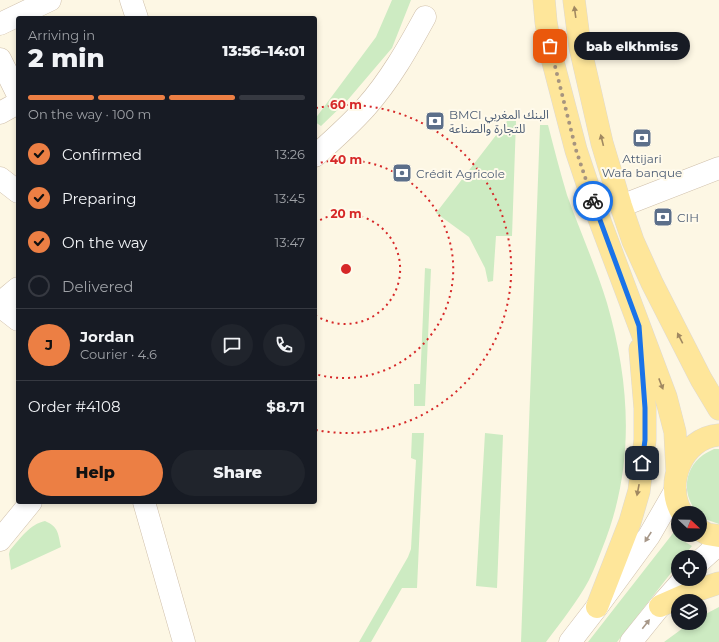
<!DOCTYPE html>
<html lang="en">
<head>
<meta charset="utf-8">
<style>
	body { margin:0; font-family:Montserrat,"Noto Sans Arabic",sans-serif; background:#20242c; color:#f1f3f6; height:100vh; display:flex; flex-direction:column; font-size:15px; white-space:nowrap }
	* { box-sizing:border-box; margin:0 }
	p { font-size:13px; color:#9ea1a6 }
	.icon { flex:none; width:22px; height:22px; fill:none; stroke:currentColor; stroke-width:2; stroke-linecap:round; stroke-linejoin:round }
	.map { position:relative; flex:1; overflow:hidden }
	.panel { position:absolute; left:16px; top:16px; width:301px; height:488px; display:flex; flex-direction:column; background:#171b24; border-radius:4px; box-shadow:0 2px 6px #0003 }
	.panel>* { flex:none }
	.needle { width:26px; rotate:112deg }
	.controls { position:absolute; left:671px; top:506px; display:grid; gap:8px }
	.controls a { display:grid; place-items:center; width:36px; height:36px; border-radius:50%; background:#171b24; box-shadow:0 2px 6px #0003; font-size:20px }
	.pin { position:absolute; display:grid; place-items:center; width:34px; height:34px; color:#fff; margin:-17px; border-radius:8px; box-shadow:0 2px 6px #0006 }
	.courier { position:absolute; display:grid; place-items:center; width:40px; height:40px; margin:-20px; border:3px solid #1a73e8; border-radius:50%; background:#fff; color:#222; box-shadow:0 1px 5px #0007 }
	.bubble { position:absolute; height:28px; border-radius:14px; background:#171b24; box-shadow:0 2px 6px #0003; font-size:13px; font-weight:800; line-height:28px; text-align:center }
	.overview em { font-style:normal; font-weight:800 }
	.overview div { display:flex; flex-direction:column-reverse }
	.overview { display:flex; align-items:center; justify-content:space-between; height:68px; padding:0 12px }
	h1 { font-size:26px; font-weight:800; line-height:30px }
	.bar { display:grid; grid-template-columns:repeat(4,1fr); gap:6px 4px; align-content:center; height:48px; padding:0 12px }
	.bar i { height:5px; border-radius:3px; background:#363941 }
	.bar .active { background:#ec7f44 }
	.bar p { grid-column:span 4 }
	.line { display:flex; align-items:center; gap:10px; padding:0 12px; border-top:1px solid #363941 }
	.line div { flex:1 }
	.round { display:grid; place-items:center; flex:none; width:42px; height:42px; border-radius:21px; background:#20242c }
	ol { padding:0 12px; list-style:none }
	li { display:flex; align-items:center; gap:12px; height:44px }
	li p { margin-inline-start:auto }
	li .icon { padding:4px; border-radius:50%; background:#ec7f44; color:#111; stroke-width:4 }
	li:last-child { color:#9ea1a6 }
	li i { width:22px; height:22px; border:2px solid #363941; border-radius:50% }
	.action { display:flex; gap:8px; margin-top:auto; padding:8px 12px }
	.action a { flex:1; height:46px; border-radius:24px; background:#ec7f44; color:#111; font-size:16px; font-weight:800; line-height:46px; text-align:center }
	.action a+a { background:#20242c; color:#f1f3f6 }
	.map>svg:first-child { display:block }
	.green { fill:#cdebc2 }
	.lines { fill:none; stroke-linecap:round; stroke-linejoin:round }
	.minor-casing { stroke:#cfbfaa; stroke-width:23 }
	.major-casing { stroke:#ded9d3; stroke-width:23 }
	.minor { stroke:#fff; stroke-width:22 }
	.major { stroke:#fee69a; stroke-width:22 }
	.oneway { fill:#a08861 }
	.oneway2 { fill:#a79788 }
	.done { stroke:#a6947f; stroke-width:4; stroke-dasharray:0 7.2 }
	.route { stroke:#1a73e8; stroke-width:5 }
	.ring { fill:none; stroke:#d62828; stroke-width:2; stroke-dasharray:2 4 }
	.labels { text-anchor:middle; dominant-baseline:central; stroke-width:4; stroke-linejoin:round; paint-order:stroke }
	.service-label { font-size:12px; fill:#4e5e75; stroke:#fffaeb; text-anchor:start }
	.centre { fill:#d62828; stroke:#fffaeb; stroke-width:2 }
	.ring-label { font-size:12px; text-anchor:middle; font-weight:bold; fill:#d62828; stroke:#fffaeb; stroke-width:4; stroke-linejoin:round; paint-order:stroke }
</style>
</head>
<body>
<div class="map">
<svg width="719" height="642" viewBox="0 0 719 642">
	<rect width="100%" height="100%" fill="#fdf7e4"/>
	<path class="green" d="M392 0H411L392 48 346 102 321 126 315 122V119L376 37Z
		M507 121H516L512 236H496L493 281 488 282 485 268 469 237 436 213Z
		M540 125H548C554 148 560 172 567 195 580 231 596 267 607 303 631 386 635 468 602 549 598 559 594 570 589 580 577 602 561 622 546 642H521Z
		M425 268 431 269 425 406H414V384H420Z
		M412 433H424L417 588H402L371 642H359L408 557 411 549 416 460 411 458Z
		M485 433 503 435 497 588 476 586Z
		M714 449H719V524L705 519 700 515V513C695 512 694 509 692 505 682 488 687 466 703 455 706 453 710 451 714 449Z
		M45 521C59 527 58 534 61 547L11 570 9 554 10 550C20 539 30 524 45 521Z
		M674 532 680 539 692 546 683 557H678V564L617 642H588Z
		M719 607V642H664L690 623H700V617Z"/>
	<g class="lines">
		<defs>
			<path id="minor" d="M131 0 137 18
				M0 24 50 0
				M0 59 18 95
				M0 113 18 103
				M315 156C333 140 350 125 366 107 390 80 408 48 425 17
				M0 178 18 192
				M621 206 719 168
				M0 303 18 288
				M0 306 18 320
				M144 502 184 642
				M0 540 31 502
				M700 561 719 544
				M570 642 597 607 649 536 675 491
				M631 642 660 606 684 579"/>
			<path id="major" d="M544 0 546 22 552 58 576 150 598 216 666 397 675 432 677 471
				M574 0 580 47 602 143 621 206 633 241 652 283 701 379 719 409
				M682 513C664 484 682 438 719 435
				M700 530 707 534 719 536
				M660 606 692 592 719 583
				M597 607 630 522 639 491 645 440V408L640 349"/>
		</defs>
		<use href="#minor" class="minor-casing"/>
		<use href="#major" class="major-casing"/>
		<use href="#minor" class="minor"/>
		<use href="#major" class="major"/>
	</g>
	<defs><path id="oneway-solid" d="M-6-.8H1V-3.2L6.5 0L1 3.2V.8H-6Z"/></defs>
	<g class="oneway">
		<use href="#oneway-solid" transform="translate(575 12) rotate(-98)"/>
		<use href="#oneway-solid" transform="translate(602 140) rotate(-104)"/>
		<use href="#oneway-solid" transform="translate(680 338) rotate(-117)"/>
		<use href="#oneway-solid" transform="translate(661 384) rotate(69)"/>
		<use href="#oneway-solid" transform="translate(638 490) rotate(101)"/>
	</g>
	<g class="oneway2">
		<use href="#oneway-solid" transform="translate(648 537) rotate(123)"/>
		<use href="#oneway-solid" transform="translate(646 624) rotate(-52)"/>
	</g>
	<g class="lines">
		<path class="done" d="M550 46 576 150 593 201"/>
		<path class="route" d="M593 201 639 326 645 408V440L642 463"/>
	</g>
	<g class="ring">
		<path d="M315 223A55 55 0 1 1 315 315"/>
		<path d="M315 164A109 109 0 1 1 315 374"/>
		<path d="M316 108A164 164 0 1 1 316 430"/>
	</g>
	<defs>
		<symbol id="bank-square" viewBox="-11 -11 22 22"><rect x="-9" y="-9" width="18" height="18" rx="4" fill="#5c6f8a" stroke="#fffaeb"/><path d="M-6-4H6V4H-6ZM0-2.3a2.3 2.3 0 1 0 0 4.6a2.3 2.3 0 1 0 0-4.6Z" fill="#fff"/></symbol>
	</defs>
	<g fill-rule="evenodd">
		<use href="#bank-square" x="424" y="110" width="22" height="22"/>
		<use href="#bank-square" x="631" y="127" width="22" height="22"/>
		<use href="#bank-square" x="391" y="162" width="22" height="22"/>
		<use href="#bank-square" x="652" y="206" width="22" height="22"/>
	</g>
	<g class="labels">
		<g class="service-label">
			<text x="449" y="114">BMCI البنك المغربي<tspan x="449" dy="14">للتجارة والصناعة</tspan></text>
			<text x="642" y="158" text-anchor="middle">Attijari<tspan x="642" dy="14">Wafa banque</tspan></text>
			<text x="416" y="173">Crédit Agricole</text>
			<text x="677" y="217">CIH</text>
		</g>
	</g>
	<circle cx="346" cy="269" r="6" class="centre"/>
	<g class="ring-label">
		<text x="346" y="109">60 m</text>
		<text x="346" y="164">40 m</text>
		<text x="346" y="218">20 m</text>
	</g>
</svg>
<div class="controls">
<a><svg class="needle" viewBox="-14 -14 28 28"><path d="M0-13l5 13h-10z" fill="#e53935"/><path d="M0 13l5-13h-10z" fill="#9ea1a6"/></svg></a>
<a><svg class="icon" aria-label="locate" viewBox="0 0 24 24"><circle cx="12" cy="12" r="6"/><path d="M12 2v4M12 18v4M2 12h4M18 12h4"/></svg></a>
<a><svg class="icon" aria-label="layers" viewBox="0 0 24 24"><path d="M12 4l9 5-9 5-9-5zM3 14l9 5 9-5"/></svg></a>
</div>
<div class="pin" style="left:550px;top:46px;background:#ea580c"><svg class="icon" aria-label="bag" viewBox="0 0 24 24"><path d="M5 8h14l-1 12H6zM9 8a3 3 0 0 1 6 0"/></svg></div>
<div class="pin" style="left:642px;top:463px;background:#1f2937"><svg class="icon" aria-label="home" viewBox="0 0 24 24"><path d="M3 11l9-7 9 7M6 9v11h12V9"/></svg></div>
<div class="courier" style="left:593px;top:201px"><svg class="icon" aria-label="bike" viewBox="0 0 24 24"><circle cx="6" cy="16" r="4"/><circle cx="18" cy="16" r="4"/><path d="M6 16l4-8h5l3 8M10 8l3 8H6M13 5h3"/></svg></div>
<div class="bubble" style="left:574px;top:32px;width:116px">bab elkhmiss</div>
<section class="panel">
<div class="overview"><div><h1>2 min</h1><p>Arriving in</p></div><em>13:56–14:01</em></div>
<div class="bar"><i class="active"></i><i class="active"></i><i class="active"></i><i></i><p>On the way · 100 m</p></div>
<ol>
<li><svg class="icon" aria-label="check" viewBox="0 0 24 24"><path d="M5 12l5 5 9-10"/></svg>Confirmed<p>13:26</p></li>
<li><svg class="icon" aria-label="check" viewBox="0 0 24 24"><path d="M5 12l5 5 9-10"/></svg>Preparing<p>13:45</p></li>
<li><svg class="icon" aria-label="check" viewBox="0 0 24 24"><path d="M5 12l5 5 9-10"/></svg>On the way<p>13:47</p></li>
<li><i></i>Delivered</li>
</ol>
<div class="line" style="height:72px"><b class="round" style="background:#ec7f44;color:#111">J</b><div><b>Jordan</b><p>Courier · 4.6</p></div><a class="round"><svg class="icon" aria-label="chat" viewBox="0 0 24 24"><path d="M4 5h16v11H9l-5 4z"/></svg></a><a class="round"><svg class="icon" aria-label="phone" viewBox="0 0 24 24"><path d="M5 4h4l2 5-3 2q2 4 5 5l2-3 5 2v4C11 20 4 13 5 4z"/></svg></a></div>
<div class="line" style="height:52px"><div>Order #4108</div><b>$8.71</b></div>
<div class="action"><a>Help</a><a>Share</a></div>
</section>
</div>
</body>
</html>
